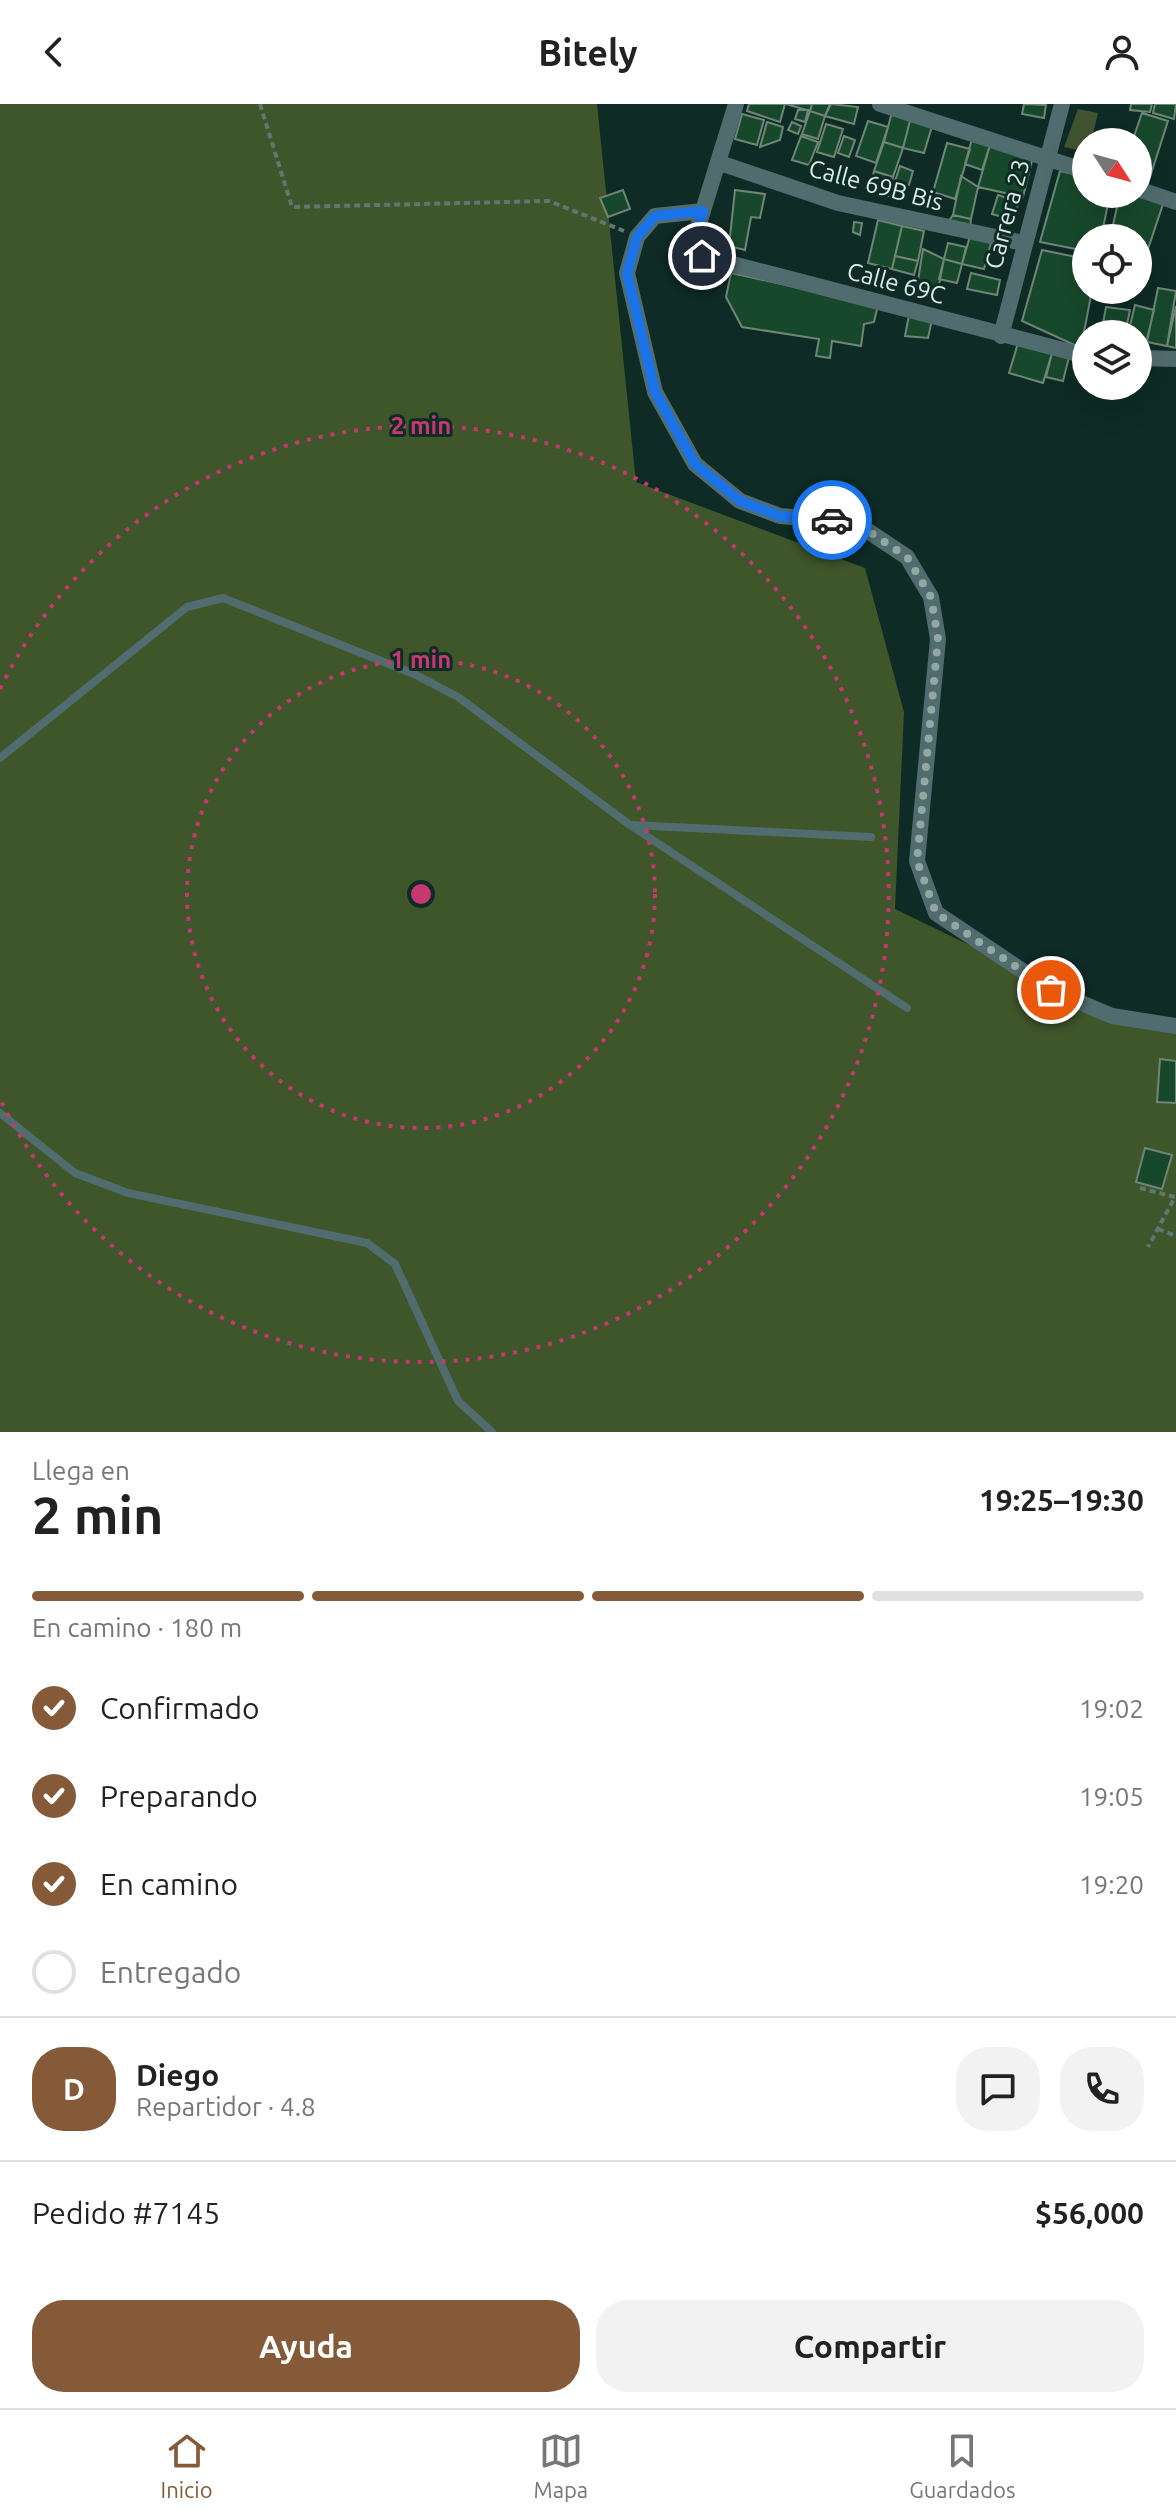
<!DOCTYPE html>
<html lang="es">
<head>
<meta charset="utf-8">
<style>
	body { margin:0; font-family:Ubuntu,sans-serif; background:#f2f2f2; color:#222; height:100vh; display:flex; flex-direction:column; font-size:30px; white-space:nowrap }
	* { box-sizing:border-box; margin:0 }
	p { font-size:26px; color:#767676 }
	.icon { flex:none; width:44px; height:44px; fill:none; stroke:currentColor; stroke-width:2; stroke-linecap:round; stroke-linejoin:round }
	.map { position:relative; height:1328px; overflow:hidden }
	.side { display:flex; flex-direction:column; background:#fff; flex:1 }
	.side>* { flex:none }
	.needle { width:52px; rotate:126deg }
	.fabs { position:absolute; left:1072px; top:24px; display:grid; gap:16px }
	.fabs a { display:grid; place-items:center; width:80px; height:80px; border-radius:50%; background:#fff; box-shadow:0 8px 32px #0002; font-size:40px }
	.pin { position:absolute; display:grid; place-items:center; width:68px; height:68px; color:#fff; margin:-34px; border:4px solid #fff; border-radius:50%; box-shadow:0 2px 8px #0007 }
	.courier { position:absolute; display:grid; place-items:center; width:80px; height:80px; margin:-40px; border:6px solid #1a73e8; border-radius:50%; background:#fff; color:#222; box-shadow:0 2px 10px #0007 }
	.summary em { font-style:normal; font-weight:700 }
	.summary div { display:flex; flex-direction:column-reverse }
	.summary { display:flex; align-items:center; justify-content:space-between; height:136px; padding:0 32px }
	h1 { font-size:52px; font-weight:700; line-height:60px }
	.bar { display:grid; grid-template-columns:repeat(4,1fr); gap:12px 8px; align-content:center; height:96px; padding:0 32px }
	.bar i { height:10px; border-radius:6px; background:#e0e0e0 }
	.bar .current { background:#845a38 }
	.bar p { grid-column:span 4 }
	.line { display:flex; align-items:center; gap:20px; padding:0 32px; border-top:2px solid #e0e0e0 }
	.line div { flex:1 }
	.round { display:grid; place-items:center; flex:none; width:84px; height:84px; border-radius:32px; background:#f2f2f2 }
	ol { padding:0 32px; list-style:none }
	li { display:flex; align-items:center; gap:24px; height:88px }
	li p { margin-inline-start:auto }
	li .icon { padding:8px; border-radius:50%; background:#845a38; color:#fff; stroke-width:4 }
	li:last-child { color:#767676 }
	li i { width:44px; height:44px; border:4px solid #e0e0e0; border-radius:50% }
	.action { display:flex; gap:16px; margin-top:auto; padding:16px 32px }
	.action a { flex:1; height:92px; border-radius:32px; background:#845a38; color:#fff; font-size:32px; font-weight:700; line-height:92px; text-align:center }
	.action a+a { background:#f2f2f2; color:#222 }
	header { display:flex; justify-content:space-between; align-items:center; height:104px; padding:0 32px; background:#fff; font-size:36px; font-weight:700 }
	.menu { display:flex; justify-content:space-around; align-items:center; height:112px; border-top:2px solid #e0e0e0; background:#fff; font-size:22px; color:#767676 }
	.menu a { display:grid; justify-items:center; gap:4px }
	.menu .current { color:#845a38 }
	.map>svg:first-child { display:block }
	.green { fill:#425331 }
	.forest { fill:#3f552a }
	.building { fill:#17482c; stroke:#6f8676; stroke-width:2 }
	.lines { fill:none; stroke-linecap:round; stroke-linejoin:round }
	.path { stroke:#5e7772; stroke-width:4; stroke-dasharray:6 4; stroke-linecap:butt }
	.lane { stroke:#516c6f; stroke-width:8 }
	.street { stroke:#516c6f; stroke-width:16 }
	.done { stroke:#93a8a3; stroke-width:8; stroke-dasharray:0 14.4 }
	.route { stroke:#1a73e8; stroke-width:10 }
	.ring { fill:none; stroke:#c63870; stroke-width:4; stroke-dasharray:4 8 }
	.labels { text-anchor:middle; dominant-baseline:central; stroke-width:6; stroke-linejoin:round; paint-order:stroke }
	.street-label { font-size:24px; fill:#daebe7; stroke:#0e2b26 }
	.centre { fill:#c63870; stroke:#0e2b26; stroke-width:4 }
	.ring-label { font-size:24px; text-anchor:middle; font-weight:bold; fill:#c63870; stroke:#0e2b26; stroke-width:6; stroke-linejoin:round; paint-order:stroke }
</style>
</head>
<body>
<header><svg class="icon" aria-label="back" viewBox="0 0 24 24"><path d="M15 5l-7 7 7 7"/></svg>Bitely<svg class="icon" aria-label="person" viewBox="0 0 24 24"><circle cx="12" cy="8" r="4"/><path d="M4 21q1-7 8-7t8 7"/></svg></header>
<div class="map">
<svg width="1176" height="1328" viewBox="0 0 1176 1328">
	<rect width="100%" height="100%" fill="#0e2b26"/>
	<path class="green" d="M1078 5 1098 9 1091 38H1086V48L1064 43Z"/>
	<path class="forest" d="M0 0H597L636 378 865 464 904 608 895 805 1112 910 1176 916V1328H0Z"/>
	<path class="building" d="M749 0H785L780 18 747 7Z
		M786 0H812L810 7Z
		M812 0H830L825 12 810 7Z
		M831 0 858 3 854 20 825 12Z
		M1024 0 1046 1 1044 14 1022 10Z
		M1131 0H1152L1150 8 1130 6Z
		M1155 0H1176L1174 15 1153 9Z
		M798 6H808L805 18 795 15Z
		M810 7 825 12 818 35 802 30Z
		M892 8 911 13 903 44 884 38Z
		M1142 9 1168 17 1151 70 1138 66V38H1132Z
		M742 10 764 16 757 41 735 35Z
		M911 13 933 19 924 49 903 44Z
		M868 17 888 23 876 59 856 52Z
		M767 18 783 23 780 36 760 43Z
		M792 18 801 22 798 30 788 26Z
		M826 20 843 25 834 53 817 48Z
		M1109 26 1118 30 1116 38H1094L1096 32 1105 33Z
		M801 32 818 38 809 61 792 56Z
		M844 32 855 36 849 53 838 49Z
		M972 35 990 41 982 66 965 60Z
		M884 38 903 44 893 73 874 67Z
		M947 39 970 45 955 95 933 88Z
		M990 41 1033 53 1023 93 978 83Z
		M900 62 913 67 909 81 894 80Z
		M874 67 893 73 889 92 869 88Z
		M1060 67 1086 73V90H1110L1101 134H1086V147L1040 138Z
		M961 72 978 83 971 115 953 111Z
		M623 86 630 105 608 113 600 94Z
		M735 86 765 90 760 114 751 113 745 146 729 142Z
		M1120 90H1138L1163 100 1142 163 1138 161V134H1110Z
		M998 91 1019 98 1013 116 992 110Z
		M953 111 971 115 970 123 948 118Z
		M878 116 902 122 892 165 868 159Z
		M854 118 862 119 860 131 853 128Z
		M902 122 924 127 918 157 895 152Z
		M970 132 991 139 984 165 962 160Z
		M948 139 966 143 962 160 944 155Z
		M923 145 944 155 938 186 917 183Z
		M1042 146 1086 155V186H1092L1081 244 1022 217Z
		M895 152 918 157 914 171 892 165Z
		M944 155 962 160 957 179 939 175Z
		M731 169 878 201 874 218 864 220 861 242 832 237 830 254 816 252 819 235 742 223 726 193Z
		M971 169 1000 176 997 191 967 185Z
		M1158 184 1176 187 1167 242 1147 238Z
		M1135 201 1154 206 1146 239 1138 237V230H1128Z
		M1176 202V244L1167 242Z
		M1106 203 1130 206 1125 230H1101Z
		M909 211 932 216 928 234 905 232Z
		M1018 239 1052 249 1043 279 1009 269Z
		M1052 249 1069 253 1063 277 1046 273Z
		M1160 955 1176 957V999L1157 998Z
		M1145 1044 1172 1051 1162 1085 1136 1078Z"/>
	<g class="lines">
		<path class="path" d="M260 0 292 103 549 97 624 127
			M1140 1084 1175 1093 1148 1143
			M1158 1125 1176 1132"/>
		<path class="lane" d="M0 654 187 503 223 494 414 570 458 593 630 721 907 904
			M632 721 871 733
			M0 1009 75 1069 128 1089 367 1139 395 1160 458 1297 492 1328"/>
		<path class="street" d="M736 0 697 126 702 152 1086 252
			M880 0 1086 67
			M720 59 838 99 1023 139
			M1138 85 1176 98
			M703 107 655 112 637 133 627 169 655 288 695 360 740 397 780 412 831 416 868 427 907 453 931 493 938 535 917 757 936 809 1051 886 1112 912 1176 922
			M1001 232 1062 0
			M1138 254 1176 255"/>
	</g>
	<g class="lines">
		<path class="done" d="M832 416 868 427 907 453 931 493 938 535 917 757 936 809 1051 886"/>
		<path class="route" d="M702 152 697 126 703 107 655 112 637 133 627 169 655 288 695 360 740 397 780 412 832 416"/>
	</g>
	<g class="ring">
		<circle cx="421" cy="790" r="234"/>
		<path d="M0 585A468 468 0 1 1 0 995"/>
	</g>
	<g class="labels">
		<g class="street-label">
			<text transform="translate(876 81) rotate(15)">Calle 69B Bis</text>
			<text transform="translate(1007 110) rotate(-75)">Carrera 23</text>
			<text transform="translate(896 179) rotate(15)">Calle 69C</text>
		</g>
	</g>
	<circle cx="421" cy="790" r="12" class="centre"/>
	<g class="ring-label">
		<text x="421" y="330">2 min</text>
		<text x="421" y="564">1 min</text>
	</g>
</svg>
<div class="fabs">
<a><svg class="needle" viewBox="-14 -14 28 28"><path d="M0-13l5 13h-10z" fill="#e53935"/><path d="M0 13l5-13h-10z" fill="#767676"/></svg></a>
<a><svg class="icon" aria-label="locate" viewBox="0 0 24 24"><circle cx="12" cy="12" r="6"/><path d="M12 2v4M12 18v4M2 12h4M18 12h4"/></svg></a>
<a><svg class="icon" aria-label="layers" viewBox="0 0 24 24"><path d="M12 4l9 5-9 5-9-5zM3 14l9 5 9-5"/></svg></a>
</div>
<div class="pin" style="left:1051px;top:886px;background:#ea580c"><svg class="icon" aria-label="bag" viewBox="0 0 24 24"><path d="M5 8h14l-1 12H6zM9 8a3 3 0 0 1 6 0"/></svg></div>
<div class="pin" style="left:702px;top:152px;background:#1f2937"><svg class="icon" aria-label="home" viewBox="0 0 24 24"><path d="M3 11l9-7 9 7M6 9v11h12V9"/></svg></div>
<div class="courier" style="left:832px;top:416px"><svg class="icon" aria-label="car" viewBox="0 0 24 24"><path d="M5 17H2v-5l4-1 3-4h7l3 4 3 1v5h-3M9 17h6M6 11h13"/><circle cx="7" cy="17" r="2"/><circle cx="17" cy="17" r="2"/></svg></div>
</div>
<section class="side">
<div class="summary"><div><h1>2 min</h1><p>Llega en</p></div><em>19:25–19:30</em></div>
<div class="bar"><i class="current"></i><i class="current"></i><i class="current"></i><i></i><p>En camino · 180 m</p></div>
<ol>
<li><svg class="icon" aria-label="check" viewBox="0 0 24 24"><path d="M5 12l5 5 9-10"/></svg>Confirmado<p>19:02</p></li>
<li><svg class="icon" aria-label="check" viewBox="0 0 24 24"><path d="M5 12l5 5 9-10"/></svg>Preparando<p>19:05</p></li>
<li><svg class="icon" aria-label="check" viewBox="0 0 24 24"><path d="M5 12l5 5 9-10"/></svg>En camino<p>19:20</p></li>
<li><i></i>Entregado</li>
</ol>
<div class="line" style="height:144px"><b class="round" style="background:#845a38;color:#fff">D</b><div><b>Diego</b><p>Repartidor · 4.8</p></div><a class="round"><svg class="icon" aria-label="chat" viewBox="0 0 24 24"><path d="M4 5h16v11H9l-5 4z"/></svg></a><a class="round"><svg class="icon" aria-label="phone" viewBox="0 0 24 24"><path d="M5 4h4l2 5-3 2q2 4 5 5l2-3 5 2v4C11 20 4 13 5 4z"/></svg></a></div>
<div class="line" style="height:104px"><div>Pedido #7145</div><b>$56,000</b></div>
<div class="action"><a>Ayuda</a><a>Compartir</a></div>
</section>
<nav class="menu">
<a class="current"><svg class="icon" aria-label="home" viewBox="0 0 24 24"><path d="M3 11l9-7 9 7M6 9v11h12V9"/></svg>Inicio</a>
<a><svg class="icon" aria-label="map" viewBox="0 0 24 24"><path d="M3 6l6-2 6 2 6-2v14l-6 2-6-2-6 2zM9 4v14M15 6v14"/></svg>Mapa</a>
<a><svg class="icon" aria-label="saved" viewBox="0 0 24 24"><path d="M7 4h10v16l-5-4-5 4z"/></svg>Guardados</a>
</nav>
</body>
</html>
